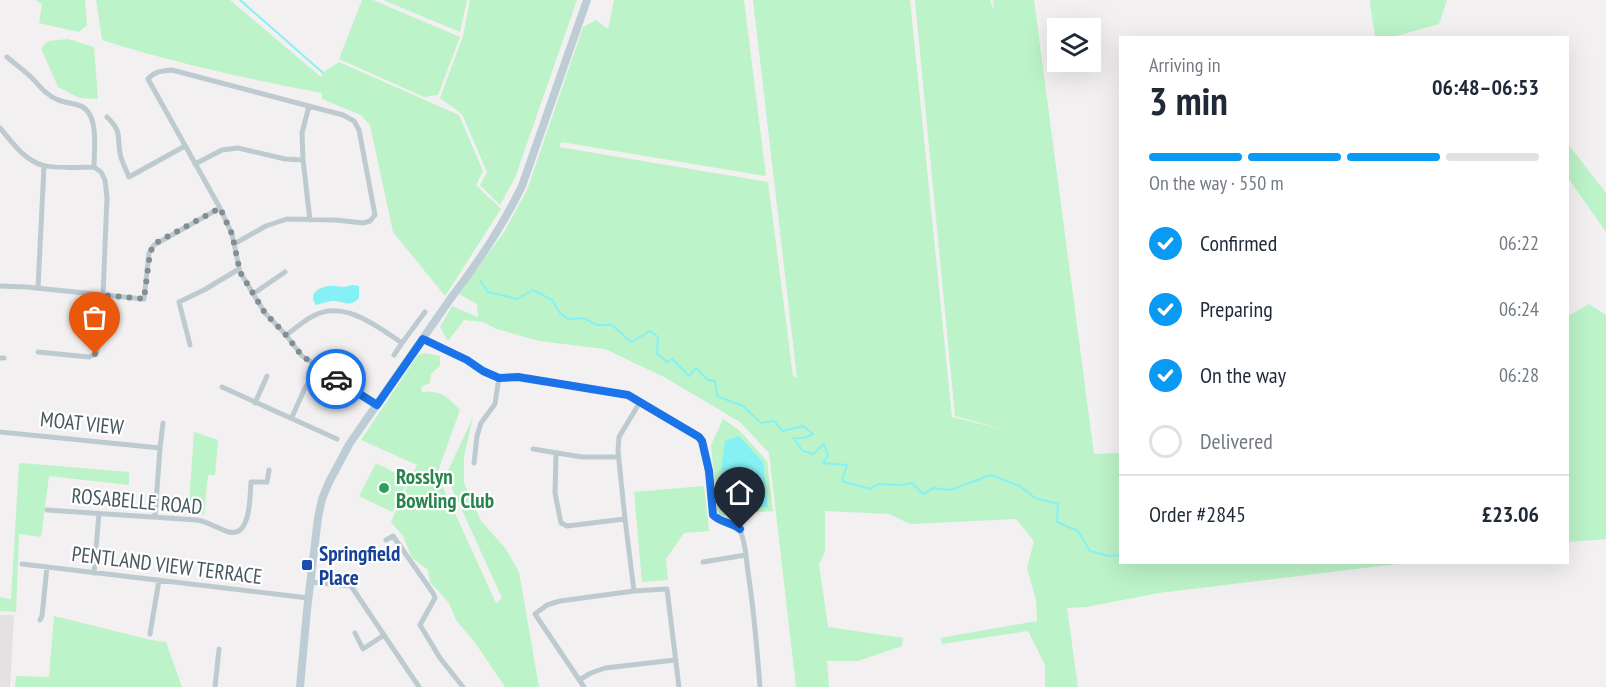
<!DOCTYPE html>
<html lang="en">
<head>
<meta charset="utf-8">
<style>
	body { margin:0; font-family:"PT Sans Narrow",sans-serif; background:#f2f2f3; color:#1f2937; height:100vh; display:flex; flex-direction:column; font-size:22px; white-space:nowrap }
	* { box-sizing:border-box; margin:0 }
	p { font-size:20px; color:#747a83 }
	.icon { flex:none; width:33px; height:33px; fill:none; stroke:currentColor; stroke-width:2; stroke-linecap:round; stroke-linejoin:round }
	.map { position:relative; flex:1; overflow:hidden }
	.drawer { position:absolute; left:1119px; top:36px; width:450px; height:528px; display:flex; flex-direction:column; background:#fff; border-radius:0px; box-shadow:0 6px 24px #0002 }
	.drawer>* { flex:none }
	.buttons { position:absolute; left:1047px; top:18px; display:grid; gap:12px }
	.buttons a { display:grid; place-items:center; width:54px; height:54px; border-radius:0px; background:#fff; box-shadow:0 6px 24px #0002; font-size:30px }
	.pin { position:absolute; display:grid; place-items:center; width:51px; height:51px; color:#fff; margin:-62px -26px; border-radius:50% 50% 50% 0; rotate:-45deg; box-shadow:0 0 6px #0007 }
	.pin .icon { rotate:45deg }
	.courier { position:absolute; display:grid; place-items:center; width:60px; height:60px; margin:-30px; border:4px solid #1a73e8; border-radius:50%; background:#fff; color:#222; box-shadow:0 2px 8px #0007 }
	.overview em { font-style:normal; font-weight:700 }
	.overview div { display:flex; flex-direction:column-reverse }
	.overview { display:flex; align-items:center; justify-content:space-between; height:102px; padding:0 30px }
	h1 { font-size:39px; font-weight:700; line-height:45px }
	.bar { display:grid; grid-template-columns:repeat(4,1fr); gap:9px 6px; align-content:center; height:72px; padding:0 30px }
	.bar i { height:8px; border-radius:4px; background:#e0e1e3 }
	.bar .selected { background:#099af4 }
	.bar p { grid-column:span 4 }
	.line { display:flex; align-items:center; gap:15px; padding:0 30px; border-top:2px solid #e0e1e3 }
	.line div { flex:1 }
	ol { padding:0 30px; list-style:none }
	li { display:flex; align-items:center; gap:18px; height:66px }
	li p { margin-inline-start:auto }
	li .icon { padding:6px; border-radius:50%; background:#099af4; color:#fff; stroke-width:4 }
	li:last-child { color:#747a83 }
	li i { width:33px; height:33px; border:3px solid #e0e1e3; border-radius:50% }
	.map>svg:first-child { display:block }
	.education { fill:#e4e1e3 }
	.green { fill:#bcf3c8 }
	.water { fill:#86f1f4 }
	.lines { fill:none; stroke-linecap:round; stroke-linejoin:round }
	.stream { stroke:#86f1f4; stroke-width:2 }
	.minor { stroke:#bdcbd1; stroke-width:5 }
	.secondary { stroke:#bdcdd6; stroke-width:8 }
	.done { stroke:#838d93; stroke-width:6; stroke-dasharray:0 10.8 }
	.route { stroke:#1a73e8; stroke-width:8 }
	.leisure-dot { fill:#2e9e5b; stroke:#fff; stroke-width:2 }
	.transit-dot { fill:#1a4fb4; stroke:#fff; stroke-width:2 }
	.labels { text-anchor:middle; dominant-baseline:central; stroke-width:4.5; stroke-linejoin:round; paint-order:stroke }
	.street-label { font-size:21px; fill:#475860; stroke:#fff }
	.leisure-label { font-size:21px; font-weight:bold; fill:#27864d; stroke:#fff; text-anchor:start }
	.transit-label { font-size:21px; font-weight:bold; fill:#164399; stroke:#fff; text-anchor:start }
</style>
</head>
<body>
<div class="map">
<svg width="1606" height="687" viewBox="0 0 1606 687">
	<rect width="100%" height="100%" fill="#f3f0f1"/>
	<path class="education" d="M0 615H14L10 687H0Z"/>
	<path class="green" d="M35 0H85L87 25 79 32 39 23 42 4Z
		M96 0H230L321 77 322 73 339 62 459 115 483 171 476 185 501 209 445 296 393 232 370 125 361 115 322 99V93C248 79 174 63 102 40Z
		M362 0H373L460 37 438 95 424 97 339 59Z
		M383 0H467L460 32Z
		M470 0H577L515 178 500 205 480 185 487 172 462 114 440 98 463 36Z
		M614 0H744L766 176 561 142 559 147 768 182 793 376 797 378 753 0H910L952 417 1009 431 955 416 915 0H990L994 11 993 0H1034L1094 454 1120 453V562L1405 563 1159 593 1086 607 1067 608 1078 687H1045V665L1028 631 942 644 940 638 1037 621 1036 600 1027 568 1034 541 1016 519 910 524 889 514 825 511V552L819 564 828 627 903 638 902 646 858 661H827L829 687H796L769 453 740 422 664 377 605 349 539 341 497 329 483 322 464 320 448 341 440 327 452 306 478 317 477 304 459 294 504 232 527 190 583 27 596 20 608 29Z
		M1371 0H1447L1439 24 1393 37H1375L1370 4Z
		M68 39 94 47 98 99 79 98 58 87 41 48 48 41Z
		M1568 144 1606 193V232L1568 178Z
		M1589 304 1606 315V539L1568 542V316Z
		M425 353 440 356V366L431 374 430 383 421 387 422 392C441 390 447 396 460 410L437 474 496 603 502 598 446 475 473 417 464 457V483L481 521 506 549 519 572 539 687H505L476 644 456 620 449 603 430 582 428 570 412 558 403 536 391 522 417 465 361 440 418 355Z
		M723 419 740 431 767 461 773 511 718 516 711 445Z
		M194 432 218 440 215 475H208L204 516 199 510 194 509 193 504H189Z
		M21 463 129 472V485L49 476 41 537 19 534 16 612 0 611V597L11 599 19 464Z
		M376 463 409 480 392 512 359 496Z
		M704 486 709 531 684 533 666 559 668 580 642 582 634 492Z
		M54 616 151 640 166 642 182 687H15L16 676 49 677Z"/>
	<path class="water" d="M353 285 359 286V298C349 309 344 300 331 301 326 302 321 304 316 305 308 294 318 287 329 286 334 285 339 287 344 287 346 287 351 285 353 285Z
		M739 436 763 462 768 507 726 510 721 470 725 441Z"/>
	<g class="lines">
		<path class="stream" d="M240 0 322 72
			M480 280 488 292 517 299 533 290 552 300 560 313 568 319 584 318 597 325H612L631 342 650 331 658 337 657 354 667 362 672 359 689 376 696 368 708 380 715 381 717 396 743 406 761 423 774 421 783 431 803 426 813 434 805 438H793L803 451 813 454 824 444 828 455 823 463 847 465 842 481 870 489 878 484 900 485 912 483 923 494 934 488 950 490 991 475 1020 486 1035 498 1058 504 1057 522 1078 531 1090 551 1109 556 1120 555"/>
		<path class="minor" d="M7 57C15 64 24 70 32 78 37 83 42 90 48 94 57 102 68 102 78 105 100 111 94 149 94 167L101 172 105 180 107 198 103 295 97 352 95 354 89 357 38 352
			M309 106 302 133 303 160 310 220
			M107 117C122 132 117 134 120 153 121 161 126 169 129 177L185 146
			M0 128C12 142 24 160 42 165 54 169 80 167 94 167
			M195 164 222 150 238 148 285 159 303 160
			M220 208 148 79C155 71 162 71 172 70L343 115 354 121 359 130 375 215 370 221 363 223 336 220 287 219 266 226 234 244
			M0 286 26 287 144 299 149 253 154 245 220 208 232 234 240 272 265 313 286 335
			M38 288 44 166
			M253 294 285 272
			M423 339 467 360 483 371 499 377H518L628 395 699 437 704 446 713 515C721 523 736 521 740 531 746 542 746 559 748 572 754 610 757 648 760 687
			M190 345 179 302 204 290 239 269
			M394 355 402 343
			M0 358H4
			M222 387 337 439
			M255 403 267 376
			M377 404 302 356 286 335C295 329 303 321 313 316 344 299 378 327 402 343L425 312
			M292 417 305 388 318 367
			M0 432 160 448
			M533 449 582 457H619
			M556 453 555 493 561 523 567 526 625 519 618 451 619 437 640 402
			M474 463 477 436 481 423 495 404 499 377
			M47 510 197 520C209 522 218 529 229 532 251 538 250 495 251 482H267L269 470
			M155 517 160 448 163 423
			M386 540 393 536 433 593 435 598 420 625 440 658 463 687
			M703 562 746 555
			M22 564 308 598
			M94 573 99 513
			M310 582 351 586 419 687
			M634 591 667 589 679 687
			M40 620 42 616 47 567
			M355 633 363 649 384 635
			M150 634 159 580
			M579 680 591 673 605 668 675 660
			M215 687 219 649
			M584 687 535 614 547 605 560 601 634 591 625 519"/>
		<path class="secondary" d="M300 687 307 610 318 518 322 499 329 482 350 443 451 298C478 263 503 225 522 186L587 0"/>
	</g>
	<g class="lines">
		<path class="done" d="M95 354 98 348 103 295 144 299 150 253 154 244 220 208 232 234 240 272 265 313 286 335 302 356 336 379"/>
		<path class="route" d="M336 379 377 405 423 339 467 360 483 371 499 378 518 377 628 395 699 437 702 441 709 471 713 515C721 523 731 522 740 529"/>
	</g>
	<circle class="leisure-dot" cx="384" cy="488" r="6"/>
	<rect class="transit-dot" x="301" y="559" width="12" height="12" rx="3"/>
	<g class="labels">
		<g class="street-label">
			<text transform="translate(82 423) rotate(6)">MOAT VIEW</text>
			<text transform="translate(137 501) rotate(5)">ROSABELLE ROAD</text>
			<text transform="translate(167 565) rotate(7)">PENTLAND VIEW TERRACE</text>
		</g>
		<g class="leisure-label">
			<text x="396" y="476">Rosslyn<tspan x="396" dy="24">Bowling Club</tspan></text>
		</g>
		<g class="transit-label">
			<text x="319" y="553">Springfield<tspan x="319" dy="24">Place</tspan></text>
		</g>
	</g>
</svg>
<div class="buttons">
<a><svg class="icon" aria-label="layers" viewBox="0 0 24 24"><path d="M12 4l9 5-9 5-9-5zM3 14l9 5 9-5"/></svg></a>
</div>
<div class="pin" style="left:95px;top:354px;background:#ea580c"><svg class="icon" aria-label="bag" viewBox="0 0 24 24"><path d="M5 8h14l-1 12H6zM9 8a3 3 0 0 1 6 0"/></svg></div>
<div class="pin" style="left:740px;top:529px;background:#1f2937"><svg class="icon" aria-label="home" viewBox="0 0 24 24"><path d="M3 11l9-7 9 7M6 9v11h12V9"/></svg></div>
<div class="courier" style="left:336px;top:379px"><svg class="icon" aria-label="car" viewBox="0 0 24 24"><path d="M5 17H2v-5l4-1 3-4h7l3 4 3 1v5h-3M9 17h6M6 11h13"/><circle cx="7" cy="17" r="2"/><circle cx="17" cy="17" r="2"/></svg></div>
<section class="drawer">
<div class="overview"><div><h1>3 min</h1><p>Arriving in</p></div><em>06:48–06:53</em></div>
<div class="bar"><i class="selected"></i><i class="selected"></i><i class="selected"></i><i></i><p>On the way · 550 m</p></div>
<ol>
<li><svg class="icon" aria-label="check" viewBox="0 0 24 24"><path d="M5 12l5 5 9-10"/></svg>Confirmed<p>06:22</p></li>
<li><svg class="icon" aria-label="check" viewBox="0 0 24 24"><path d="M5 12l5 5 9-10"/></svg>Preparing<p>06:24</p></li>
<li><svg class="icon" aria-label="check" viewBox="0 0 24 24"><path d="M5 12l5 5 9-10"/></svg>On the way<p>06:28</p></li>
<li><i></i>Delivered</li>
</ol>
<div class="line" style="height:78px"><div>Order #2845</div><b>£23.06</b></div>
</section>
</div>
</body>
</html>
